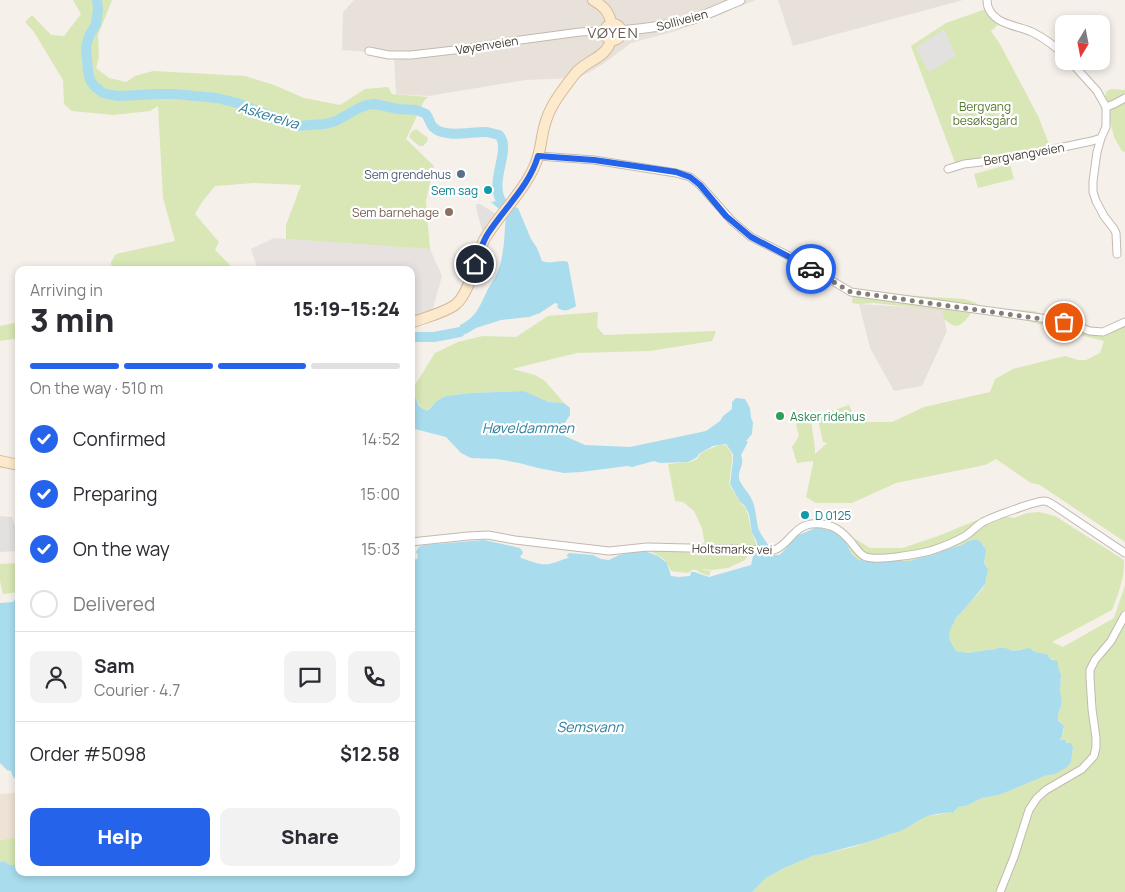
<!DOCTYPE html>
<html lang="en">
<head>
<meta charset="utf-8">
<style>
	body { margin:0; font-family:Manrope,sans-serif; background:#f2f2f3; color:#2b2b33; height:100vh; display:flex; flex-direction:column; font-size:19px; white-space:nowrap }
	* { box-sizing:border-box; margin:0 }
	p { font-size:16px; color:#7c7c81 }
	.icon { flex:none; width:28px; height:28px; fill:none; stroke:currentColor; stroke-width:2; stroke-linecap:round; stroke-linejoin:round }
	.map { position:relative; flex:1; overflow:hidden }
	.side { position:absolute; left:15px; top:266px; width:400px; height:610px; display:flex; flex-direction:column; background:#fff; border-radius:10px; box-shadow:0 2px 8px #0003 }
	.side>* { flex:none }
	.needle { width:32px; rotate:190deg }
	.buttons { position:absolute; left:1055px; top:15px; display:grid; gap:10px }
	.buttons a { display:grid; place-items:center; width:55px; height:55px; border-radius:10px; background:#fff; box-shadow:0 2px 8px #0003; font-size:25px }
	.pin { position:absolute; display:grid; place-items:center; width:42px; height:42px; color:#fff; margin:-21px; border:2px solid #fff; border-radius:50%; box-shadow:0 1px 5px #0007 }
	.courier { position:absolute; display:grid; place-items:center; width:50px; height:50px; margin:-25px; border:4px solid #2563eb; border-radius:50%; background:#fff; color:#222; box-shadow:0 1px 6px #0007 }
	.head em { font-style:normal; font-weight:800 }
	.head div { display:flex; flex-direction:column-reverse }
	.head { display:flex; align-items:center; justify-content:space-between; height:85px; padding:0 15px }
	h1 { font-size:32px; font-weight:800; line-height:38px }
	.bar { display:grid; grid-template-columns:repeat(4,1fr); gap:8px 5px; align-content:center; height:60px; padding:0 15px }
	.bar i { height:6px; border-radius:4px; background:#e1e1e2 }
	.bar .active { background:#2563eb }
	.bar p { grid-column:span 4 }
	.line { display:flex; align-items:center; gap:12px; padding:0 15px; border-top:1px solid #e1e1e2 }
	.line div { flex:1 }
	.round { display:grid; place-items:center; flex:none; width:52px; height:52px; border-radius:10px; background:#f2f2f3 }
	ol { padding:0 15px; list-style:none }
	li { display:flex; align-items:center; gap:15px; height:55px }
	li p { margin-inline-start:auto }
	li .icon { padding:5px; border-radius:50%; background:#2563eb; color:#fff; stroke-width:4 }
	li:last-child { color:#7c7c81 }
	li i { width:28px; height:28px; border:2px solid #e1e1e2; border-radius:50% }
	.primary-button { display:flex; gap:10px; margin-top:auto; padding:10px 15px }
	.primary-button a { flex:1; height:58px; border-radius:10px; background:#2563eb; color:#fff; font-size:20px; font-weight:800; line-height:58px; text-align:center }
	.primary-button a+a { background:#f2f2f3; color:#2b2b33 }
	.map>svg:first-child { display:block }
	.residential { fill:#e8e1d9 }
	.industrial { fill:#e7e2df }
	.education { fill:#ede2d5 }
	.green { fill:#d8e7b5 }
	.parking { fill:#e3e1df }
	.water { fill:#a9ddee }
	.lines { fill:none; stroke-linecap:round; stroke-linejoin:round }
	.river { stroke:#a9ddee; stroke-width:10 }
	.minor-casing { stroke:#c3b9b0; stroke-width:9 }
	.tertiary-casing { stroke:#c3b9b0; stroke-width:11 }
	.secondary-casing { stroke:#d3bb9b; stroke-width:12 }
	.minor { stroke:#fff; stroke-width:7 }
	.tertiary { stroke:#fff; stroke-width:9 }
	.secondary { stroke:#fde9cc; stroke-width:10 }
	.done { stroke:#857e76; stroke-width:5; stroke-dasharray:0 9 }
	.route { stroke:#2563eb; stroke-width:6 }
	.service-dot { fill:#5c6f8a; stroke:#fff; stroke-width:2 }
	.culture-dot { fill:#0f9aa8; stroke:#fff; stroke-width:2 }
	.education-dot { fill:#8d6e63; stroke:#fff; stroke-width:2 }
	.leisure-dot { fill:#2e9e5b; stroke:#fff; stroke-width:2 }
	.labels { text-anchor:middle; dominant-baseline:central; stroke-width:4.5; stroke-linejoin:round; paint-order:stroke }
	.street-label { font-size:12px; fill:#494038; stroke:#fff }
	.park-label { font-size:12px; fill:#56792d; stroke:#fff }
	.service-label { font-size:12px; fill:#4e5e75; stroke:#fff; text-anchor:end }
	.culture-label { font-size:12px; fill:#0d838f; stroke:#fff; text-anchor:end }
	.education-label { font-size:12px; fill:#785e54; stroke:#fff; text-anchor:end }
	.leisure-label { font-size:12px; fill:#27864d; stroke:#fff; text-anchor:start }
	.water-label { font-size:14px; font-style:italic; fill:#2f7e9a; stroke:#fff }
	.quarter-label { font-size:15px; letter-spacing:1px; fill:#6b5c50; stroke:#fff }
</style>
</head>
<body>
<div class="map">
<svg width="1125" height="892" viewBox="0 0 1125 892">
	<rect width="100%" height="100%" fill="#f5f0ea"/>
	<path class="residential" d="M354 0H756L676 31 631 43 603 64 588 73 577 78 526 80 428 96 396 94 394 57 369 52 342 50 343 12Z
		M778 0H963L793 46Z
		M859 304 942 309 947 331 922 386 894 391 870 348Z"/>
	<path class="industrial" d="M274 238 430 249 442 276 432 312 411 319V270H258L251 249Z"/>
	<path class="education" d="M19 793V837L0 840V794Z"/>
	<path class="green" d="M73 0H112L98 35 99 57 96 68 109 78 126 82 135 76 153 71 245 76 274 85 304 98 340 105 365 89 388 87 392 94 428 97 424 101 406 139 434 166 426 201 430 249 286 239V225L301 185 254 183 215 186 202 202 195 214 219 242 215 250 235 270H112L111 262 116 254 175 241 163 198 158 106 150 111 113 115 72 111 64 104 63 80 34 32 25 22 32 15 51 35 64 36 81 14Z
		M986 9 1000 23 991 31 1000 44 1039 118 1050 147 956 165 911 46 946 23Z
		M1111 89 1125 90V152L1122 151 1114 137 1105 100 1106 92Z
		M416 129 428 138 427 142 423 146H419L409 137 411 132Z
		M1010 164 1014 179 978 188 974 174Z
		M853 294H884L965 299 976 303 982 307 1034 311 1074 325 1102 331 1125 321V542L1040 485 1031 483 996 459 985 465 896 483 852 503H816L806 497 813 464V461L797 463 792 447 799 436 794 416H806L811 420 815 449V454L827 443 823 442 818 420 820 415 849 405 857 422H892L924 407 990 392 995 379 1013 369 1065 356 1078 360H1086L1100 353 1104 341 1067 332 1028 321 972 312 965 321 958 326 952 325 944 319 942 310 873 303 858 304 852 303Z
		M598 312 597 327 604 335 716 331 712 341 650 351 577 353 512 369 535 375 545 381 564 403 549 402 524 391 471 393 446 396 431 406 427 411 420 406 412 390 435 353 458 342 483 336 516 337 548 316Z
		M19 322V338L0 341V326Z
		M720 445H726L732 454V462L729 484 741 504 745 507 748 515 752 534 756 543V547L705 545 702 528 694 511 683 502 675 501 668 464 690 462 697 459 701 453 709 449Z
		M1039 512 1055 516 1124 560C1125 577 1118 595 1112 610L1052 642 1063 647 1114 618 1125 585V892H752L766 878 784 868 815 855H820L857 846 890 834 896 833 918 821 924 816 937 815 955 811 958 807 966 806 982 798 999 795 1045 776 1055 774 1071 762 1073 748 1065 740H1061L1060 739C1063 735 1064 731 1064 726L1058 719V715L1061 706 1062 699 1060 692 1061 675 1054 659H1050L1047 654 1037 653 1022 649 1013 651 998 648 992 650H987L968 653 956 651C954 648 951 644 950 641 943 621 978 600 985 584 986 580 988 573 987 569 986 564 984 562 984 558 985 547 986 545 976 539L968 541 962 545 947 549 930 556H924L910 561 883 560 867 562 857 559 851 553 845 539 849 538 857 540 870 548H903L938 536 992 514 1014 518 1027 513Z
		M656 550 725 551 749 553 745 560 728 568 711 570 703 569V570L711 571 709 576 699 572 697 570H692L688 573 671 571C667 561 662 556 651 552Z
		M19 563V592L3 594 0 581V564Z
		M19 837 18 865H10L4 861 0 862V840Z"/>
	<path class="parking" d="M944 29 956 56 929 72 916 48Z
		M476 204H480L496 214 483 233 477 212Z
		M0 516 12 517 17 532H19V551L0 552Z"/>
	<path class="water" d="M506 199 514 207 518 208 531 239 537 248 542 261C553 265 559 259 568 262L576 306C570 310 563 313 557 307L558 304 555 303 540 313 529 317 501 320 476 328 466 334 460 332V325C475 318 479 308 486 293 489 286 494 280 497 273 505 255 504 234 506 215L491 202Z
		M411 386 419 406 427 411 437 401 446 396 471 393 524 391 549 402 564 403 570 408V415L558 433 585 445 630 447 706 431 720 421 723 416 732 409V402L736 398 745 399 750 408 751 418 753 422 752 434 746 441 748 442 741 455C745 465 738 469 739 478 740 485 748 491 751 498 756 507 756 518 758 528 761 535 766 542 771 548H757V542L752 533 749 514 745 506 740 502 730 484 733 461V454L726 444 713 446 700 453 696 458 688 462 660 463 654 461 632 467 627 466 581 472 564 473 538 468 519 463 497 459 471 458 461 453 446 437 411 428Z
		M814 528H821L836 532 845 539 851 553 857 559 867 562 883 560 910 561 924 556H930L947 549 962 545 968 541 976 539 981 542 986 550 984 562 988 570 985 584 974 598 956 618 951 628 949 634 950 641 956 651 968 653 987 650H992L998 648H1005L1013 651 1030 648 1034 652 1047 654 1050 659 1058 661V667L1061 675 1060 692 1062 699 1061 706 1058 715V720L1064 726 1062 736 1060 739 1061 740H1065L1067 743H1071L1073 748 1071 762 1067 767 1055 774 1045 776 999 795 982 798 966 806 958 807 953 813 951 812C945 813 927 815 923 818 914 823 901 833 890 834 872 842 853 846 834 851 828 853 822 855 815 855L784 868 766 878 752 892H0V862L4 861 10 865H19V872H411V560L417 559 418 555 416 552 419 547 424 545 484 540 520 548 523 552 522 555 520 556 521 558C531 561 543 567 553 563 558 562 563 559 568 558L569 557 566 556 569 553 593 555 601 559 609 560 619 555 637 551 642 552 645 551 658 556 667 563 671 576 679 577 690 576 691 572H695L697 573 709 577 751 565 754 552H763L764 554H765V552H774V555H779C786 550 789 543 795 537 799 534 808 532 814 528Z
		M19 594V781C14 780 12 775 11 771L7 770 0 763V603L13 602Z"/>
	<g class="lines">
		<path class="river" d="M97 0 98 9 96 24 89 36 86 47 88 71 90 80 94 86 103 93 111 95 120 96 157 94H174L217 98 237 103 297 126 325 124 336 121 359 108 367 105 375 104 398 109 417 110 426 114C429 118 430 124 433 127 445 139 472 131 487 132 491 133 495 134 499 135 512 150 489 179 501 201 503 204 506 207 508 210
			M411 337H434L460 332"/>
		<defs>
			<path id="minor" d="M987 0C987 4 988 8 990 11 998 25 1019 26 1032 32 1044 38 1054 45 1064 55
				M369 51 389 55H411L463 49 513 41 580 32 605 31
				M1070 61 1097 91 1106 107V127L1101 138 1097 152 1093 181V192L1096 201 1104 216 1114 229 1116 233 1117 254
				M1106 107 1114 104 1125 98
				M538 156 594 160 676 173 690 177 700 185 732 221 751 237 799 261 851 292 1048 319 1064 322 1090 331 1103 332 1125 322
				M948 169 964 164 1006 159 1092 141 1101 138
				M411 542 468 536 488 535 515 540 609 551 647 547 774 550C788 546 794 526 811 524 832 522 843 531 855 547 858 551 862 556 866 557 878 561 918 554 930 551 942 547 955 542 965 536 972 532 977 525 983 522 992 517 1036 501 1044 501 1048 501 1052 504 1055 506L1125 553
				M1000 892 1014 857 1029 810 1037 798 1046 790 1082 769 1094 756 1096 747V738L1092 709 1090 678V670L1095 660 1111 641 1125 615"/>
			<path id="tertiary" d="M621 31C646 28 669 26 693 19 709 14 725 6 740 0"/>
			<path id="secondary" d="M593 0C603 6 610 12 611 24
				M605 32a8 8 0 1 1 16 0a8 8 0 1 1-16 0Z
				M411 323C425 317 442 314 455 305 469 295 477 257 484 240 499 214 523 193 535 165 541 152 541 137 545 124 550 105 562 91 574 75 585 60 606 59 611 40
				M0 461 19 465"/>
		</defs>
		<use href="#minor" class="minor-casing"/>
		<use href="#tertiary" class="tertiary-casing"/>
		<use href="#secondary" class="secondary-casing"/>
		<use href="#minor" class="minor"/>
		<use href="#tertiary" class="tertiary"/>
		<use href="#secondary" class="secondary"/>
	</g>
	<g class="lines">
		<path class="done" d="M811 269 851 292 1064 322"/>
		<path class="route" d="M475 264C479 254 482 244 487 235 504 208 529 187 538 156L594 160 676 172 690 177 700 185 726 216 751 237 799 262 811 269"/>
	</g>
	<circle class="service-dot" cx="461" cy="174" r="5"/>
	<g class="culture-dot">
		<circle cx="488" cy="190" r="5"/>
		<circle cx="805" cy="515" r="5"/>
	</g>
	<circle class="education-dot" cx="449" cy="212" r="5"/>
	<circle class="leisure-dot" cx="780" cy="416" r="5"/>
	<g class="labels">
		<g class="street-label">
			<text transform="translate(682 20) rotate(-15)">Solliveien</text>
			<text transform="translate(487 45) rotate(-9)">Vøyenveien</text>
			<text transform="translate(1024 154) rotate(-10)">Bergvangveien</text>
			<text transform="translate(732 549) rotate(1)">Holtsmarks vei</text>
		</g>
		<g class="park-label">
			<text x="985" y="106">Bergvang<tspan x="985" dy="14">besøksgård</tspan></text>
		</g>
		<g class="service-label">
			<text x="451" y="174">Sem grendehus</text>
		</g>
		<g class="culture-label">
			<text x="478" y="190">Sem sag</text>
			<text x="815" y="515" text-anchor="start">D 0125</text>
		</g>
		<g class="education-label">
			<text x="439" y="212">Sem barnehage</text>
		</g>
		<g class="leisure-label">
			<text x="790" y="416">Asker ridehus</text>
		</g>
		<g class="water-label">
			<text transform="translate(269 115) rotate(17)">Askerelva</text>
			<text x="528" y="427">Høveldammen</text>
			<text x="590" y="726">Semsvann</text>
		</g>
		<g class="quarter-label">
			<text x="613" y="32">VØYEN</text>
		</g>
	</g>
</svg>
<div class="buttons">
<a><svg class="needle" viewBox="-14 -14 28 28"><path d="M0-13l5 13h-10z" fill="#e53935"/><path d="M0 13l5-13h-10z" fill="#7c7c81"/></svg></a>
</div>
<div class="pin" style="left:1064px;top:322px;background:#ea580c"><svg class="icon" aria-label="bag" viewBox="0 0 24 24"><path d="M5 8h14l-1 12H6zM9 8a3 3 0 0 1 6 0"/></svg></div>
<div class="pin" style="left:475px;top:264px;background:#1f2937"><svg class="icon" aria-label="home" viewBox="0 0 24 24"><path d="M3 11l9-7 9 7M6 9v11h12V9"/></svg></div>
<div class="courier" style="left:811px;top:269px"><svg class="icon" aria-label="car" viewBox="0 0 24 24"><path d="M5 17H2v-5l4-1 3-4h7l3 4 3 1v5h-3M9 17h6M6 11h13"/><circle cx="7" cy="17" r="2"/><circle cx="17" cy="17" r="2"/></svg></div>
<section class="side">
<div class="head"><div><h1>3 min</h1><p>Arriving in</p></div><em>15:19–15:24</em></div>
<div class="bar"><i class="active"></i><i class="active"></i><i class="active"></i><i></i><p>On the way · 510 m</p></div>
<ol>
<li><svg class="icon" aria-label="check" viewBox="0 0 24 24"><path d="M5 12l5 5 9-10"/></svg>Confirmed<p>14:52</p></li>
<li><svg class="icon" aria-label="check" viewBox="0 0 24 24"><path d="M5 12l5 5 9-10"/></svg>Preparing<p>15:00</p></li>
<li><svg class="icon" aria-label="check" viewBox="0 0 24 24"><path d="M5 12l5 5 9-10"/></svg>On the way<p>15:03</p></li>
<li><i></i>Delivered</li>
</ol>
<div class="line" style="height:90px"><a class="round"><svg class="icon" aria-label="person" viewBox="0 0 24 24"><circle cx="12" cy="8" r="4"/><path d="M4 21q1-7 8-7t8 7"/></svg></a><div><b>Sam</b><p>Courier · 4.7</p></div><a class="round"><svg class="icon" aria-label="chat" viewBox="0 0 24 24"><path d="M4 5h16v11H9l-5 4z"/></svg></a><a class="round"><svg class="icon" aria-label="phone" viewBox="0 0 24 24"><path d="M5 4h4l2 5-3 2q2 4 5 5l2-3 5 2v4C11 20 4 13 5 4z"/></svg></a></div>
<div class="line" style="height:65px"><div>Order #5098</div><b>$12.58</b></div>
<div class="primary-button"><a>Help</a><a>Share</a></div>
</section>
</div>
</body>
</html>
